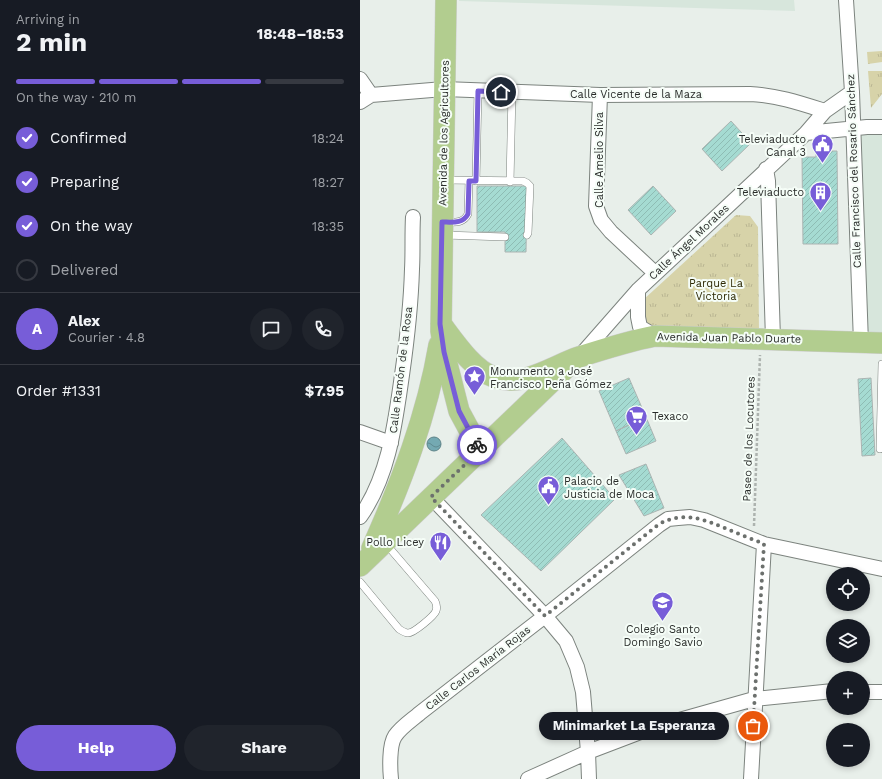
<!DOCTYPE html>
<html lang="en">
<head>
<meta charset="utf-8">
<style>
	body { margin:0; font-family:"Work Sans",sans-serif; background:#20242c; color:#f1f3f6; height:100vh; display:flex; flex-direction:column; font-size:15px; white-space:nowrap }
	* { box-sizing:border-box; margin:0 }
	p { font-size:13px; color:#9ea1a6 }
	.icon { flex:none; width:22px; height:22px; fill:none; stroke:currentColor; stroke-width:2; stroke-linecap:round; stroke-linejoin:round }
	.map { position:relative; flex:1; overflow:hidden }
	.side { display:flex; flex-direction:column; background:#171b24; width:360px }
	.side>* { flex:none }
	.tools { position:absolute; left:466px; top:567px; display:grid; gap:8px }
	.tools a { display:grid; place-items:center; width:44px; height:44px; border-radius:50%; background:#171b24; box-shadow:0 2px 6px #0003; font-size:20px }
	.pin { position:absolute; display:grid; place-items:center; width:34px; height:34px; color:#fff; margin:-17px; border:2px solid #fff; border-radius:50%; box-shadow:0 1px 4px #0007 }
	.courier { position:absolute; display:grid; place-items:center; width:40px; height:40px; margin:-20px; border:3px solid #775dd8; border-radius:50%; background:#fff; color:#222; box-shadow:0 1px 5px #0007 }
	.bubble { position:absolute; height:28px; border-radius:14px; background:#171b24; box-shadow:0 2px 6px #0003; font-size:13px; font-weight:700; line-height:28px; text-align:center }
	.head em { font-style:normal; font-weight:700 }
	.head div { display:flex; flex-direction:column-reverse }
	.head { display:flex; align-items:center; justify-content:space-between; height:68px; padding:0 16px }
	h1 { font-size:26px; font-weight:700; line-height:30px }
	.bar { display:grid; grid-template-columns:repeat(4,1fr); gap:6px 4px; align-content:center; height:48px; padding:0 16px }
	.bar i { height:5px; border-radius:3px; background:#363941 }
	.bar .selected { background:#775dd8 }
	.bar p { grid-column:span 4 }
	.line { display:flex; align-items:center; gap:10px; padding:0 16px; border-top:1px solid #363941 }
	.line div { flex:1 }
	.round { display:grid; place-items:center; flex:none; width:42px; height:42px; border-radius:21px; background:#20242c }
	ol { padding:0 16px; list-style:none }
	li { display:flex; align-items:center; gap:12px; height:44px }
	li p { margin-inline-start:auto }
	li .icon { padding:4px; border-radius:50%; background:#775dd8; color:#fff; stroke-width:4 }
	li:last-child { color:#9ea1a6 }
	li i { width:22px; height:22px; border:2px solid #363941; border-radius:50% }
	.button { display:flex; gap:8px; margin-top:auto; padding:8px 16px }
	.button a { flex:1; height:46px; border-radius:24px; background:#775dd8; color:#fff; font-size:16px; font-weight:700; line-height:46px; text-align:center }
	.button a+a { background:#20242c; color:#f1f3f6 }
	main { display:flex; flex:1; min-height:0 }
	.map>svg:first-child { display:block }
	.built { fill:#d7e6dc }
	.park { fill:url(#park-tufts) }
	.water { fill:url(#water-waves); stroke:#5e8489 }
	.building { fill:url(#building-hatch); stroke:#abb4b2 }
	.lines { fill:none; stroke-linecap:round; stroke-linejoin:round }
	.lane-casing { stroke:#7c837e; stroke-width:8 }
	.street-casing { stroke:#7c837e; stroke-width:16 }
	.primary-casing { stroke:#ccc; stroke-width:22 }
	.path { stroke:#adb3af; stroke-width:2.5; stroke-dasharray:3 2; stroke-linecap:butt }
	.lane { stroke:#fff; stroke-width:7 }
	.street { stroke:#fff; stroke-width:14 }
	.primary { stroke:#b2cd8f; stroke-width:21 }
	.done { stroke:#6c706d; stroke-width:4; stroke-dasharray:0 7.2 }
	.route { stroke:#775dd8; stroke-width:5 }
	.labels { text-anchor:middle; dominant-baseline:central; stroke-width:4; stroke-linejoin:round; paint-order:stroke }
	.street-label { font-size:11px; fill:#292c2a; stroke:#f5fdf7 }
	.poi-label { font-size:11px; fill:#292c2a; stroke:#f5fdf7; text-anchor:end }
	.park-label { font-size:11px; fill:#2e2a06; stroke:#f5fdf7 }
</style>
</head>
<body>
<main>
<section class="side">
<div class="head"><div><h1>2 min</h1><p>Arriving in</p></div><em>18:48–18:53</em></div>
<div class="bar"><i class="selected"></i><i class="selected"></i><i class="selected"></i><i></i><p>On the way · 210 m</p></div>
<ol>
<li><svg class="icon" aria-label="check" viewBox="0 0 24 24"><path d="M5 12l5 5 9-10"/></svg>Confirmed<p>18:24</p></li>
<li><svg class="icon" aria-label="check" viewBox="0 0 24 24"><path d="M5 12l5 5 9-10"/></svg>Preparing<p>18:27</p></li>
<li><svg class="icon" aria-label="check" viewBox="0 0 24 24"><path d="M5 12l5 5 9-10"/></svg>On the way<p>18:35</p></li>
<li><i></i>Delivered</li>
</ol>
<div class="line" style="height:72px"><b class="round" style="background:#775dd8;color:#fff">A</b><div><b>Alex</b><p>Courier · 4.8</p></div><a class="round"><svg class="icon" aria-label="chat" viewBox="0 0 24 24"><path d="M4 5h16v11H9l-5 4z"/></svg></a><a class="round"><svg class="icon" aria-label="phone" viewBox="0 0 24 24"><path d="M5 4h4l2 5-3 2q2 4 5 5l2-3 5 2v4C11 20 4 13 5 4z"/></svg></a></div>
<div class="line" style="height:52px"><div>Order #1331</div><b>$7.95</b></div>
<div class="button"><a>Help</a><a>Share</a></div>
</section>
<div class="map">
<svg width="522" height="779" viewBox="0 0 522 779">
	<defs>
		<pattern id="park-tufts" width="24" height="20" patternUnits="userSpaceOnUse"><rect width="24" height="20" fill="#d7d3a9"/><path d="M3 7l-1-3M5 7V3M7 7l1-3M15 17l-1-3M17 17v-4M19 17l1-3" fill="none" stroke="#b9b592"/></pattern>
		<pattern id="water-waves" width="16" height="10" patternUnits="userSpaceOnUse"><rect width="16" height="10" fill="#74a9b2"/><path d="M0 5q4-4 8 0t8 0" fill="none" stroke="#5f8a91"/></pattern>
		<pattern id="building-hatch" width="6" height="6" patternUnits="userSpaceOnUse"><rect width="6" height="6" fill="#a5dbd2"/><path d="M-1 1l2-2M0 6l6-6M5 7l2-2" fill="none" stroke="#8ebcb4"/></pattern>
	</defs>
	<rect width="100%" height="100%" fill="#e8efea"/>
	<path class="built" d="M99 0H434L435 11 99 1Z
		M499 135H522V340H507L505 246Z"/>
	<path class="park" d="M522 51V62L508 64 507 52Z
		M508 71H522V94L511 108Z
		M376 215 390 216 398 227 399 332 288 329 285 323 283 300Z"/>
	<path class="water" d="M67 444a7 7 0 1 1 14 0a7 7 0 1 1-14 0Z"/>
	<path class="building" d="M371 121 391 143 362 171 342 149Z
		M456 151H477L478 244H443L442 157H456Z
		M117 186H167L166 252H145V232H117Z
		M293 186 316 211 291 235 268 210Z
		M269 378 286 417 256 431 239 391Z
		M511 378 515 455 502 456 498 379Z
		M286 417 296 441 266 454 256 431Z
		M202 438 255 499 181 571 121 515Z
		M286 464 304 508 284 516 259 475Z"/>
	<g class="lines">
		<defs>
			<path id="lane" d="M86 180 163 181 167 183 170 186 168 233 167 235
				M116 181 118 91
				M150 182 152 92
				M84 222C94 222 103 224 108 214L109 181
				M84 235 145 237
				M520 449 522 364
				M0 582 39 629C42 631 45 633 48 633 54 633 74 616 76 611 77 608 77 605 75 601L26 544"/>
			<path id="street" d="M486 0 492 92 501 343
				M0 79 11 95
				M240 95 236 206 241 220 251 232 295 273
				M0 102 11 95 84 89 240 95 390 94C416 95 440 103 465 111
				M446 133 507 127H522
				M406 169 408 181 413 339
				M278 290V317L280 327 295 336
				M220 356 278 290 446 133 465 111 492 92
				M0 432 31 443
				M71 497 185 616 206 641 217 667 223 692 228 752 229 779
				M0 517C29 476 35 424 42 375 47 340 51 304 52 269 53 252 52 234 53 217
				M503 692H522
				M31 779C30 769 29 745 35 736 41 727 52 720 60 713L185 616 299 525 308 519 318 518 330 517 344 520 404 544 522 569
				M168 779 228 752 291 728 394 699 473 691
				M391 779 404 544"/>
			<path id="primary" d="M86 0 81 331 84 352 99 411 120 450
				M81 324C94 341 113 370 134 377 164 388 192 366 219 357 244 349 269 341 295 336L522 343
				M12 548C41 483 67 416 79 345
				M0 566 207 367"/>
		</defs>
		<use href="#lane" class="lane-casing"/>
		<use href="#street" class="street-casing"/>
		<use href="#primary" class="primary-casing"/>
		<path class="path" d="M394 526 400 355"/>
		<use href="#lane" class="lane"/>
		<use href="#street" class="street"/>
		<use href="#primary" class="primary"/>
	</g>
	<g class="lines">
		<path class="done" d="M117 445 120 450 71 497 185 616 299 524C323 511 344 519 367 529 379 534 392 539 404 544L393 726"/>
		<path class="route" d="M117 445 99 411 84 352 80 324 82 222C92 222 103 224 108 214L109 181H116L118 91 141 92"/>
	</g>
	<defs>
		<symbol id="civic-pin" viewBox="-11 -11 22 30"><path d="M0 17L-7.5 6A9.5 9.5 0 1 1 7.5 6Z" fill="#775dd8" stroke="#f5fdf7"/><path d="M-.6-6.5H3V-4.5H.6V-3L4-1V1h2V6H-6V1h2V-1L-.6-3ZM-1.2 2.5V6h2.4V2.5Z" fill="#fff"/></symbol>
		<symbol id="building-pin" viewBox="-11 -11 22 30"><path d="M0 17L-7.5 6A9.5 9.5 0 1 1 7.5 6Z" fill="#775dd8" stroke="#f5fdf7"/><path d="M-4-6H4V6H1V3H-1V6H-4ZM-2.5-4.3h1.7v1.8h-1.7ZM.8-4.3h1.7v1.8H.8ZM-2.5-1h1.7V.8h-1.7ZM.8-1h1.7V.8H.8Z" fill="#fff"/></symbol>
		<symbol id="sight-pin" viewBox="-11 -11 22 30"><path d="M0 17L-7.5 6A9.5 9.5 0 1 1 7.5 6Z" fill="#775dd8" stroke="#f5fdf7"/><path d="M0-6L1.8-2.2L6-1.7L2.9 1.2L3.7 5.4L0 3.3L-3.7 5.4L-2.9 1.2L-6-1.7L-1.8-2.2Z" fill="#fff"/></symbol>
		<symbol id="supermarket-pin" viewBox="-11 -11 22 30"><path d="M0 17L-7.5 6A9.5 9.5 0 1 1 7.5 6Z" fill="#775dd8" stroke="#f5fdf7"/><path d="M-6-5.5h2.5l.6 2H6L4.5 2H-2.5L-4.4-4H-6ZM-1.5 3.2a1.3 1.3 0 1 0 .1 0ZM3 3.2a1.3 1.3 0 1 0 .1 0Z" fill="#fff"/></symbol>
		<symbol id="restaurant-pin" viewBox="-11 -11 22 30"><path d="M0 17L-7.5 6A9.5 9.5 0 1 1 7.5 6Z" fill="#775dd8" stroke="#f5fdf7"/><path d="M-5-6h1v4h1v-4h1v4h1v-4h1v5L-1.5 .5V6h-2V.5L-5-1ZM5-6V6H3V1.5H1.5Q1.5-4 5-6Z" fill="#fff"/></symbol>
		<symbol id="school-pin" viewBox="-11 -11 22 30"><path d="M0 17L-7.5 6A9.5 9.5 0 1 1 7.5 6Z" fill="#775dd8" stroke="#f5fdf7"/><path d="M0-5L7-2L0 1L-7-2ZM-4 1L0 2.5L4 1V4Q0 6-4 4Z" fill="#fff"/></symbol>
	</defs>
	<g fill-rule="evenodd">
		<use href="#civic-pin" x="450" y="132" width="25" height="34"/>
		<use href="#building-pin" x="448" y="180" width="25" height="34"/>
		<use href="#sight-pin" x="102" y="364" width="25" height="34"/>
		<use href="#supermarket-pin" x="264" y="404" width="25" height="34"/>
		<use href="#civic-pin" x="176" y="474" width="25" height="34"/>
		<use href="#restaurant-pin" x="68" y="530" width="25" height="34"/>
		<use href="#school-pin" x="290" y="590" width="25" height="34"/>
	</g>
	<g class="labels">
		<g class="street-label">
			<text x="276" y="94">Calle Vicente de la Maza</text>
			<text transform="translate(84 133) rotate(-89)">Avenida de los Agricultores</text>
			<text transform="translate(239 160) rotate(-90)">Calle Amelio Silva</text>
			<text transform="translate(494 171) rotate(-92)">Calle Francisco del Rosario Sánchez</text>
			<text transform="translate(329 242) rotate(-43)">Calle Ángel Morales</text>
			<text transform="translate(369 338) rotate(1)">Avenida Juan Pablo Duarte</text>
			<text transform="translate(41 370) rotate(-83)">Calle Ramón de la Rosa</text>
			<text transform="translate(389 439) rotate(-88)">Paseo de los Locutores</text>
			<text transform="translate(118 668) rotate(-38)">Calle Carlos María Rojas</text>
		</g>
		<g class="poi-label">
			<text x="446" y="139">Televiaducto<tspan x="446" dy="13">Canal 3</tspan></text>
			<text x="444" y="192">Televiaducto</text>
			<text x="130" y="371" text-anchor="start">Monumento a José<tspan x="130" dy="13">Francisco Peña Gómez</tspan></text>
			<text x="292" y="416" text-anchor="start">Texaco</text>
			<text x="204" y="481" text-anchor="start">Palacio de<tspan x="204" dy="13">Justicia de Moca</tspan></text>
			<text x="64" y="542">Pollo Licey</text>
			<text x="303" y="629" text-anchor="middle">Colegio Santo<tspan x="303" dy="13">Domingo Savio</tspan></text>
		</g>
		<g class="park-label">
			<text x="356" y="283">Parque La<tspan x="356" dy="13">Victoria</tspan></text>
		</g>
	</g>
</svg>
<div class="tools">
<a><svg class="icon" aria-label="locate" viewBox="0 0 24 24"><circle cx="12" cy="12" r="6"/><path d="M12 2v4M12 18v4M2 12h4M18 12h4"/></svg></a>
<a><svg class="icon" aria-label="layers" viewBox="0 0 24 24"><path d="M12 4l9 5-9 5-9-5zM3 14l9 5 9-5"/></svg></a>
<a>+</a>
<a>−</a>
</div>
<div class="pin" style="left:393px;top:726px;background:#ea580c"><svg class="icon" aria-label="bag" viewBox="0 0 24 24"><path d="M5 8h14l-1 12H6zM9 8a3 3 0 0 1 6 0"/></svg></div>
<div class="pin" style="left:141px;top:92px;background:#1f2937"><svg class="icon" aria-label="home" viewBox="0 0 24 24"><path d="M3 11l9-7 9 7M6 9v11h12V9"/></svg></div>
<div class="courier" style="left:117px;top:445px"><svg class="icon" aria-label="bike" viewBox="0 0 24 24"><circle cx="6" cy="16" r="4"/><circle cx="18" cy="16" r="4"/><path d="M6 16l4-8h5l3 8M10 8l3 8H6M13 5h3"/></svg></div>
<div class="bubble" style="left:179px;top:712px;width:190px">Minimarket La Esperanza</div>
</div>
</main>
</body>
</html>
